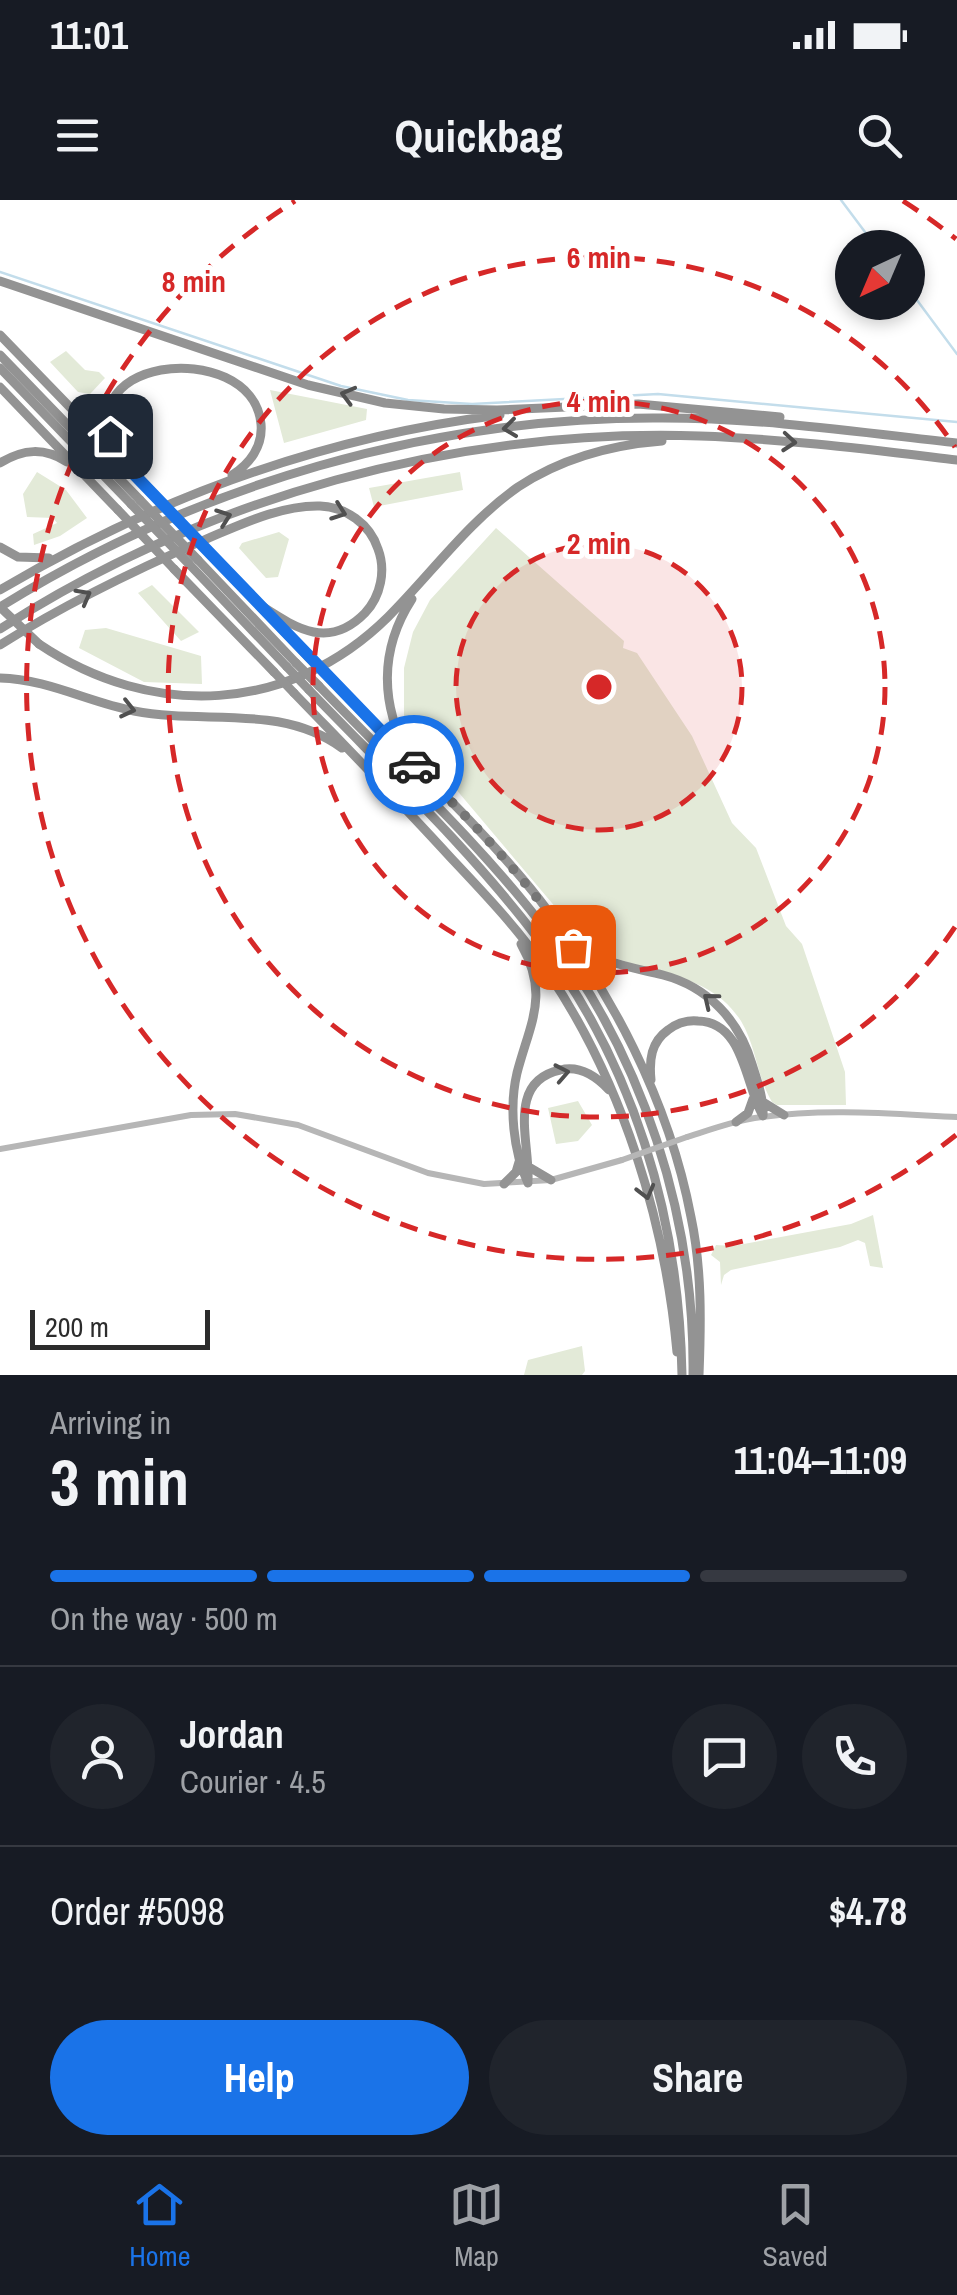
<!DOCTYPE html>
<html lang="en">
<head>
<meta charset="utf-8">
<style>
	body { margin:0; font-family:"Archivo Narrow",sans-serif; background:#20242c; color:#f1f3f6; height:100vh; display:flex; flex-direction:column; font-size:38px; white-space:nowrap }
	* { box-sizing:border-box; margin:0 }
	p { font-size:32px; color:#9ea1a6 }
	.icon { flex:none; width:55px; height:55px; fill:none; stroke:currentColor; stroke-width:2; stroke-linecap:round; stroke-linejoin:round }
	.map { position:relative; height:1175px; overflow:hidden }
	.side { display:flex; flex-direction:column; background:#171b24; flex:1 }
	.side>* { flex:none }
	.needle { width:65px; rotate:224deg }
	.controls { position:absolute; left:835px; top:30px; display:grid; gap:20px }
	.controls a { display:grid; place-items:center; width:90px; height:90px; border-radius:50%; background:#171b24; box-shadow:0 5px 15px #0003; font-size:50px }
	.scale { position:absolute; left:30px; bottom:25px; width:180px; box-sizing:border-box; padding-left:10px; border:5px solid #2c2c2c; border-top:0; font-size:28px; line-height:35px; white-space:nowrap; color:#2c2c2c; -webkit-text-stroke:8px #fff; paint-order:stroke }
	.pin { position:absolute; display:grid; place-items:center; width:85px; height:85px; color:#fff; margin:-42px; border-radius:20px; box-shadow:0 5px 15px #0006 }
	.courier { position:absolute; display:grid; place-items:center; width:100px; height:100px; margin:-50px; border:8px solid #1a73e8; border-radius:50%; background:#fff; color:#222; box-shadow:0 2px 12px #0007 }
	.overview em { font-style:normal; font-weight:800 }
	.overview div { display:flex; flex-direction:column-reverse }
	.overview { display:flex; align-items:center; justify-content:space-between; height:170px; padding:0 50px }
	h1 { font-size:65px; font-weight:800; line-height:75px }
	.bar { display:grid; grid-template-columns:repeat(4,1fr); gap:15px 10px; align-content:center; height:120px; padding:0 50px }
	.bar i { height:12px; border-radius:8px; background:#363941 }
	.bar .on { background:#1a73e8 }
	.bar p { grid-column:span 4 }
	.line { display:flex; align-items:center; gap:25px; padding:0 50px; border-top:2px solid #363941 }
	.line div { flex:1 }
	.round { display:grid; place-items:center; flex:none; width:105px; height:105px; border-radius:52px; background:#20242c }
	.action { display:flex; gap:20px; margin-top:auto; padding:20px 50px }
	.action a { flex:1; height:115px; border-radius:60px; background:#1a73e8; color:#fff; font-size:40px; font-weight:800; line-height:115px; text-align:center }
	.action a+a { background:#20242c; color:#f1f3f6 }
	.status { display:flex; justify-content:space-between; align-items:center; height:70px; padding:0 50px; background:#171b24; direction:ltr }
	.status svg { height:28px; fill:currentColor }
	header { display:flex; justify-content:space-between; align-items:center; height:130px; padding:0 50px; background:#171b24; font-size:45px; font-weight:800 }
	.tab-bar { display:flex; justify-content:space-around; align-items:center; height:140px; border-top:2px solid #363941; background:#171b24; font-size:28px; color:#9ea1a6 }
	.tab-bar a { display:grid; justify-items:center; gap:5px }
	.tab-bar .on { color:#1a73e8 }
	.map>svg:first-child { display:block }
	.green { fill:#e3ead8 }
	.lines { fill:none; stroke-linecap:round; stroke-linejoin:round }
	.stream { stroke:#c3ddeb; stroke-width:2.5 }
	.secondary { stroke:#b6b6b6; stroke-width:6 }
	.highway { stroke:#939393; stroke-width:9 }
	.secondary-bridge { stroke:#b6b6b6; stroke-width:6 }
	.highway-bridge { stroke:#939393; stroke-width:9 }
	.oneway { stroke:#505050 }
	.done { stroke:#767676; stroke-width:10; stroke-dasharray:0 18 }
	.route { stroke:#1a73e8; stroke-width:12 }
	.ring { fill:none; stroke:#d62828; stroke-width:5; stroke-dasharray:18 12 }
	.centre { fill:#d62828; stroke:#fff; stroke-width:5 }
	.ring-label { font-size:30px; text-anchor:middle; font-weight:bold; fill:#d62828; stroke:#fff; stroke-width:10; stroke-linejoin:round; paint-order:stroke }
</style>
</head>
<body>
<div class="status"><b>11:01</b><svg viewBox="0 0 49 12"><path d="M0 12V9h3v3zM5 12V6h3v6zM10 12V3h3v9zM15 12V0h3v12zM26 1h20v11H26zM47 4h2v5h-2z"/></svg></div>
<header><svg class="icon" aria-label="menu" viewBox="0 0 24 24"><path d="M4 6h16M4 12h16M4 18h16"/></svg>Quickbag<svg class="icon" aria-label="search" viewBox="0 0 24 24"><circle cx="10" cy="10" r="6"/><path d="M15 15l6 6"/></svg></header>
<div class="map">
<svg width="957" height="1175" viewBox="0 0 957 1175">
	<rect width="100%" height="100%" fill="#fff"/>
	<path class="green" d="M66 151 85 170 99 172 105 178 90 194 78 192 50 162Z
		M270 190 367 209 366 220 284 243Z
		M37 272 66 290 87 318 60 336 34 345 33 334 57 323 53 318 27 317 23 294Z
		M460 272 463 290 374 307 369 288Z
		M496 328 624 441 623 448 637 453 692 536 732 623 756 648 786 726 802 744 845 872 846 905H777L772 902C757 877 756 846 741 821 705 764 633 778 584 741L417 543 404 517V468L413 432 430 400Z
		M279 332 289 339 278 377 266 378 239 348 242 343Z
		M152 385 199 432 181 441 138 393Z
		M106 428 201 456 202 484 144 482 79 448 85 430Z
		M578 901 592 925 578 941 556 944 548 908Z
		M873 1015 883 1068 870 1066 865 1043 858 1040 840 1047 731 1070 724 1075 721 1085 720 1062 711 1055 716 1045 733 1046 851 1024Z
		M582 1146 585 1171 582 1175H524L528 1160Z"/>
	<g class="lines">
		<path class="stream" d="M841 0 877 48
			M0 72 341 186 408 200 472 204 658 194 957 222
			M908 88 957 154"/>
		<path class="secondary" d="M687 937C712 929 737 920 762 917 826 908 893 914 957 917
			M0 949 191 915 235 914 298 925 428 973 484 984 551 980 622 960"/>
		<path class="highway" d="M0 81 308 185 385 203 444 209 497 210 638 204 780 217
			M0 135 155 295
			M0 155 140 300
			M0 168 131 304
			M0 187 118 310
			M0 263C23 249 44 247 67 262
			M126 266C47 155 253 135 261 224 263 246 250 264 232 275
			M201 343 261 407
			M0 347 18 357 49 358
			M198 360 296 463
			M189 364 287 467
			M174 369 274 472
			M0 390C154 299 322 237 500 215
			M0 407C197 285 431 216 663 218 762 218 859 232 957 243
			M275 422 308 457
			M0 429C206 297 456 228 700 236 786 239 872 250 957 260
			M39 444C152 520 290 514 388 417 431 374 468 322 518 287 562 258 610 245 662 241
			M0 445C65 404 133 371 204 340 240 325 280 305 320 306 346 307 370 324 378 349 386 370 381 396 365 413 327 452 293 426 257 403
			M0 478C47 479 88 502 134 511 205 525 280 503 342 548
			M330 479C399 552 476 620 539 699 611 790 669 901 691 1017 702 1069 701 1122 699 1175
			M319 486C395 565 479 642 546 730 643 856 695 1016 693 1175
			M309 490C386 570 468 647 536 736 634 863 679 1016 682 1175
			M294 493C347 548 400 602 451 658 486 695 521 732 549 774 623 884 665 1021 677 1152
			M410 558C380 505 379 450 412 399
			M572 738C600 764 627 766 663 775 708 787 739 820 752 864 757 880 764 899 763 916
			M521 744C550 795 530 823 517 873 509 907 513 951 528 983
			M651 880C649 860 651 842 668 830 677 823 688 820 698 821 744 822 745 884 762 914
			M763 902 784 915
			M736 922 748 913 753 899
			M529 967 551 980
			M528 980C530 942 506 882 560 870 580 865 596 876 609 890
			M504 984 516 972 519 962"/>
		<path class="secondary-bridge" d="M622 960 687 937"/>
		<path class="highway-bridge" d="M155 295 201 343
			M140 300 198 360
			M131 304 189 364
			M118 310 174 369
			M0 407 39 444
			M308 457 330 479
			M296 463 319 486
			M287 467 309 490
			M274 472 294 493"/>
	</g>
	<defs><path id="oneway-chevron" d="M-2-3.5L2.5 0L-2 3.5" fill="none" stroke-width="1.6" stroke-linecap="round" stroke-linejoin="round" transform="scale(2.5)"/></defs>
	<g class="oneway">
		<use href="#oneway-chevron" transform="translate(348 195) rotate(-165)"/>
		<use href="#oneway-chevron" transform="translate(510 228) rotate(173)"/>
		<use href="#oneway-chevron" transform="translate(789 242) rotate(5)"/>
		<use href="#oneway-chevron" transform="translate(339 312) rotate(20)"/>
		<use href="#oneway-chevron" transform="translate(224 317) rotate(-20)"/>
		<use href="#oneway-chevron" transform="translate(84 396) rotate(-29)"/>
		<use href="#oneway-chevron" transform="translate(128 509) rotate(13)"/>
		<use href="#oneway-chevron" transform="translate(710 800) rotate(-141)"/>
		<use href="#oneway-chevron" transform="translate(562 873) rotate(-11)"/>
		<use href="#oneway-chevron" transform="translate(646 992) rotate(75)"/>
	</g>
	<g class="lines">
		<path class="done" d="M414 565C472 620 528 681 573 747"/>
		<path class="route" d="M110 236 126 266 414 565"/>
	</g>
	<circle cx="599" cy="487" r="143" fill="#d62828" fill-opacity=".12"/>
	<g class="ring">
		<circle cx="599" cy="487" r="143"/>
		<circle cx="599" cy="487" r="286"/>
		<path d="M955 727A430 430 0 1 1 955 247"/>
		<path d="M956 935A573 573 0 1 1 295 1M903 1A573 573 0 0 1 956 39"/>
	</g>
	<circle cx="599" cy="487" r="15" class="centre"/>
	<g class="ring-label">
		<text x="599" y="68">6 min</text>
		<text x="194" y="92">8 min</text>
		<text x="599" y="212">4 min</text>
		<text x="599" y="354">2 min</text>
	</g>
</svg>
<div class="controls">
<a><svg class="needle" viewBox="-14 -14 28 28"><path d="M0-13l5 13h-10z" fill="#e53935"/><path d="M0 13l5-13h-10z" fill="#9ea1a6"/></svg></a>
</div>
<div class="scale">200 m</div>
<div class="pin" style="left:573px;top:747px;background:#ea580c"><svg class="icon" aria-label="bag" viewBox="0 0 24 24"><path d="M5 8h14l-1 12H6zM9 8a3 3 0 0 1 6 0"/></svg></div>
<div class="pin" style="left:110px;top:236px;background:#1f2937"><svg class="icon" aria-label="home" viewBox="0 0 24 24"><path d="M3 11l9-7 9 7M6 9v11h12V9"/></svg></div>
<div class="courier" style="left:414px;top:565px"><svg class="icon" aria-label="car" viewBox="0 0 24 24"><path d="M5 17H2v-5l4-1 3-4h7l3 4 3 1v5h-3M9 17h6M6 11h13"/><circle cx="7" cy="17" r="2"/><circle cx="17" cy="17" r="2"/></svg></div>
</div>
<section class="side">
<div class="overview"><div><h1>3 min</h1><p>Arriving in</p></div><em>11:04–11:09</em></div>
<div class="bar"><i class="on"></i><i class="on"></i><i class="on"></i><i></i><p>On the way · 500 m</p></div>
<div class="line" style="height:180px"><a class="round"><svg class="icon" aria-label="person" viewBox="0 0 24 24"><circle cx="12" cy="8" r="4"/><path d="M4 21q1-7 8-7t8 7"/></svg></a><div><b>Jordan</b><p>Courier · 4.5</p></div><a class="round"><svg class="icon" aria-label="chat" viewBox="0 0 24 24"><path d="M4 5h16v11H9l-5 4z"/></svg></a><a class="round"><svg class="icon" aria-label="phone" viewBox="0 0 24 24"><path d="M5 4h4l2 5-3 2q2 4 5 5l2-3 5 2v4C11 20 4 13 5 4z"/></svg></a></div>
<div class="line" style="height:130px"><div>Order #5098</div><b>$4.78</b></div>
<div class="action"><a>Help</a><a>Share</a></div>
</section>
<nav class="tab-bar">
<a class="on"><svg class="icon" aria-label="home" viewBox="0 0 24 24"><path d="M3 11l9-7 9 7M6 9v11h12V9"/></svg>Home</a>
<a><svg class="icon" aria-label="map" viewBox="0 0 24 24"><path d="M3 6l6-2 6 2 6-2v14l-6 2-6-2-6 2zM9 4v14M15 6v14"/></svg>Map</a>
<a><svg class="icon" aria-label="saved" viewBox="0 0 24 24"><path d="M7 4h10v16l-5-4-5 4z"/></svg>Saved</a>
</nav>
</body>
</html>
